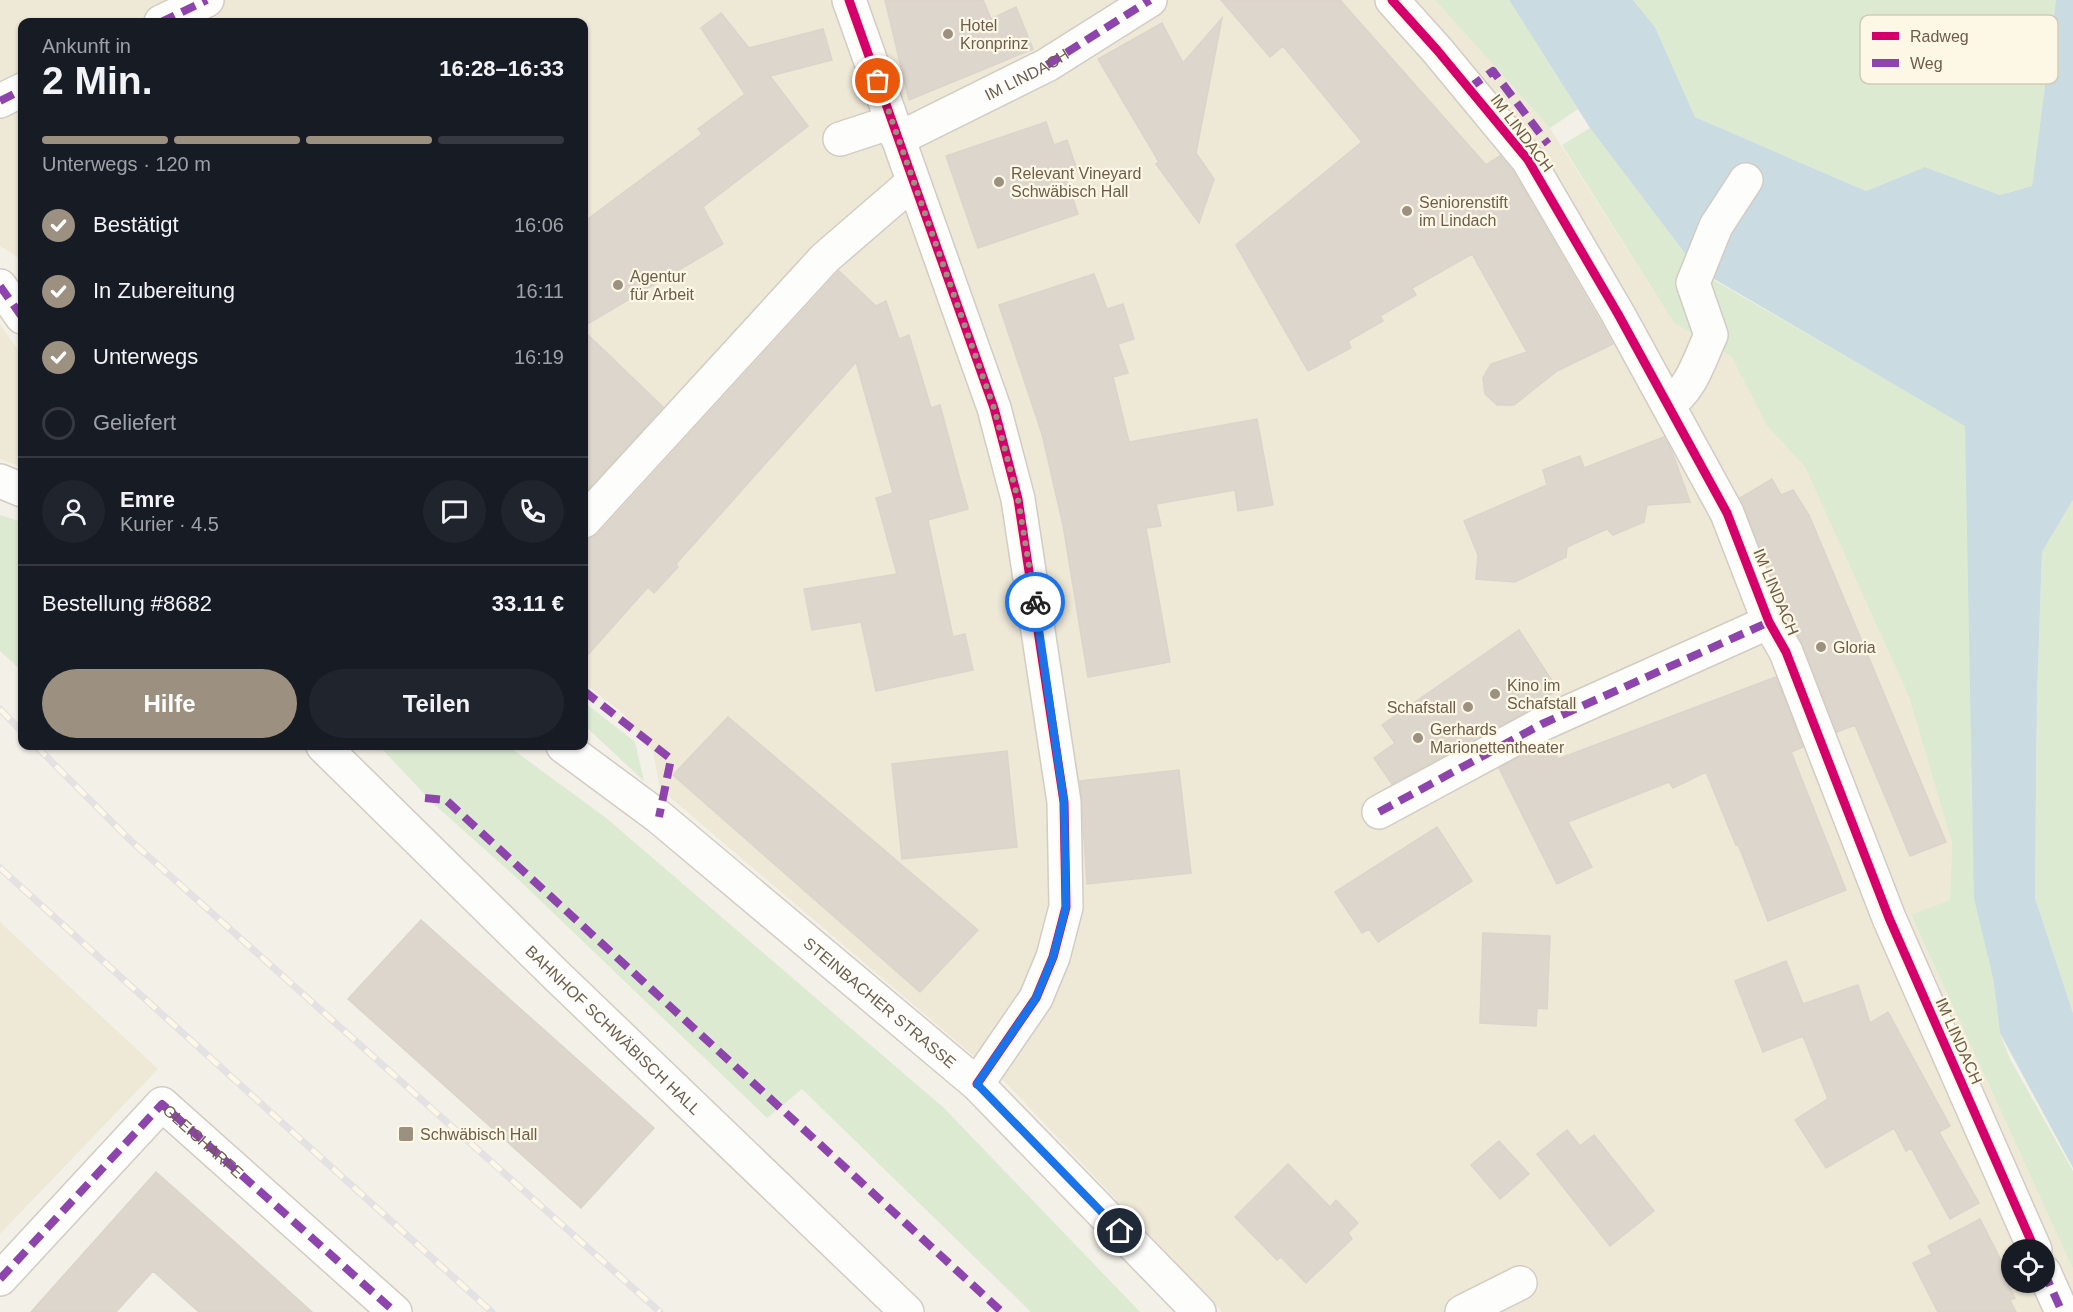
<!DOCTYPE html>
<html lang="de">
<head>
<meta charset="utf-8">
<style>
	body { margin:0; font-family:Helvetica,sans-serif; background:#20242c; color:#f1f3f6; height:100vh; display:flex; flex-direction:column; font-size:22px; white-space:nowrap }
	* { box-sizing:border-box; margin:0 }
	p { font-size:20px; color:#9ea1a6 }
	.icon { flex:none; width:33px; height:33px; fill:none; stroke:currentColor; stroke-width:2; stroke-linecap:round; stroke-linejoin:round }
	.map { position:relative; flex:1; overflow:hidden }
	.side { position:absolute; left:18px; top:18px; width:570px; height:732px; display:flex; flex-direction:column; background:#171b24; border-radius:12px; box-shadow:0 2px 4px #0004 }
	.side>* { flex:none }
	.fabs { position:absolute; left:2001px; top:1239px; display:grid; gap:12px }
	.fabs a { display:grid; place-items:center; width:54px; height:54px; border-radius:50%; background:#171b24; box-shadow:0 2px 4px #0004; font-size:30px }
	.pin { position:absolute; display:grid; place-items:center; width:51px; height:51px; color:#fff; margin:-26px; border:3px solid #fff; border-radius:50%; box-shadow:0 2px 6px #0007 }
	.courier { position:absolute; display:grid; place-items:center; width:60px; height:60px; margin:-30px; border:4px solid #1a73e8; border-radius:50%; background:#fff; color:#222; box-shadow:0 2px 8px #0007 }
	.headline em { font-style:normal; font-weight:700 }
	.headline div { display:flex; flex-direction:column-reverse }
	.headline { display:flex; align-items:center; justify-content:space-between; height:102px; padding:0 24px }
	h1 { font-size:39px; font-weight:700; line-height:45px }
	.bar { display:grid; grid-template-columns:repeat(4,1fr); gap:9px 6px; align-content:center; height:72px; padding:0 24px }
	.bar i { height:8px; border-radius:4px; background:#363941 }
	.bar .selected { background:#9c9081 }
	.bar p { grid-column:span 4 }
	.line { display:flex; align-items:center; gap:15px; padding:0 24px; border-top:2px solid #363941 }
	.line div { flex:1 }
	.round { display:grid; place-items:center; flex:none; width:63px; height:63px; border-radius:32px; background:#20242c }
	ol { padding:0 24px; list-style:none }
	li { display:flex; align-items:center; gap:18px; height:66px }
	li p { margin-inline-start:auto }
	li .icon { padding:6px; border-radius:50%; background:#9c9081; color:#fff; stroke-width:4 }
	li:last-child { color:#9ea1a6 }
	li i { width:33px; height:33px; border:3px solid #363941; border-radius:50% }
	.action { display:flex; gap:12px; margin-top:auto; padding:12px 24px }
	.action a { flex:1; height:69px; border-radius:36px; background:#9c9081; color:#fff; font-size:24px; font-weight:700; line-height:69px; text-align:center }
	.action a+a { background:#20242c; color:#f1f3f6 }
	.map>svg:first-child { display:block }
	.residential { fill:#eee8d7; fill-rule:evenodd }
	.green { fill:#dcead2 }
	.water { fill:#cadce2 }
	.building { fill:#dcd6cd; stroke:#dbd4ca; stroke-width:1.5 }
	.lines { fill:none; stroke-linecap:round; stroke-linejoin:round }
	.minor-casing { stroke:#d2ccc3; stroke-width:36 }
	.minor { stroke:#fdfdfb; stroke-width:33 }
	.rail-casing { stroke:#e4e1e3; stroke-width:7 }
	.rail { stroke:#fdf8e6; stroke-width:4.5; stroke-dasharray:14; stroke-linecap:butt }
	.quiet { stroke:#8e44ad; stroke-width:8; stroke-dasharray:15 8; stroke-linecap:butt }
	.cycleway-casing { stroke:#fdf8e6; stroke-width:13 }
	.cycleway { stroke:#d6006c; stroke-width:9 }
	.done { stroke:#9c9081; stroke-width:6; stroke-dasharray:0 10.8 }
	.route { stroke:#1a73e8; stroke-width:8 }
	.poi-dot { fill:#9c9081; stroke:#fdf8e6; stroke-width:2 }
	.labels { text-anchor:middle; dominant-baseline:central; stroke-width:4.5; stroke-linejoin:round; paint-order:stroke }
	.poi-label { font-size:16px; fill:#6d5d4a; stroke:#fdf8e6; text-anchor:start }
	.street-label { font-size:16px; fill:#6d5d4a; stroke:#fdf8e6 }
	.key { fill:#fdf8e6; stroke:#d2cab7; stroke-width:1.5 }
	.key-label { font-size:16px; fill:#6d5d4a }
</style>
</head>
<body>
<div class="map">
<svg width="2073" height="1312" viewBox="0 0 2073 1312">
	<rect width="100%" height="100%" fill="#f3f0e7"/>
	<path class="residential" d="M0 0H1435L1550 128 1674 323 1731 356 1767 426 1805 467 1909 697 1952 843 1950 900 1911 916 2073 1269V1312H1222L1009 1086 660 789 653 752 623 713 584 683V22H22V260L0 246ZM2012 1250H2044V1282H2012Z
		M0 325 22 355V467L0 459Z
		M0 922 158 1069 0 1234Z"/>
	<path class="green" d="M1435 0H1509L1578 109 1550 128Z
		M1633 0H2056L2032 186 2000 195 1925 167 1866 191 1695 117 1655 27Z
		M1590 128 1693 263 1712 279 1966 426 1971 702 1993 978 2000 1033 2010 1059 2073 1171V1269L1911 915 1950 900 1952 843 1909 697 1805 467 1767 426 1731 356 1674 323 1562 145Z
		M2073 500V1013L2035 899 2037 697 2042 552Z
		M0 515 22 522V671L0 651Z
		M584 702 635 742 644 781 584 725Z
		M379 746H508L605 817 944 1108 1140 1312H1031L802 1089 767 1118 519 880 435 805Z"/>
	<path class="water" d="M1509 0H1633L1655 27 1695 117 1866 191 1925 167 2000 195 2032 186 2056 0H2073V500L2042 552 2037 697 2035 898 2073 1013V1168L2000 1033 1993 978 1974 898 1965 426 1697 269 1590 128Z"/>
	<path class="building" d="M885 0H983L991 19 1016 7 1033 49 909 100Z
		M1221 0H1340L1486 165 1500 156 1513 171 1613 344 1557 371 1514 405H1497L1485 394 1483 378 1491 364 1527 352 1472 254 1412 288 1416 295 1380 316 1383 321 1348 341 1351 348 1308 371 1236 245 1362 142 1283 46 1270 57Z
		M721 13 749 48 823 29 832 60 770 76 808 126 703 207 723 244 584 326V222L702 134 698 129 745 94 701 28Z
		M1222 18 1196 153 1214 179 1199 223 1156 164 1159 162 1098 59 1162 23 1183 63Z
		M1046 122 1054 145 1067 140 1077 170 1065 175 1078 214 978 248 946 156Z
		M839 271 876 306 886 301 899 339 909 335 931 408 940 405 968 509 928 520 953 637 965 634 973 670 876 691 861 622 812 630 804 589 897 574 876 498 893 493 856 362 676 564 678 567 654 593 648 587 584 659V539L598 534Z
		M1094 274 1107 309 1123 304 1134 339 1118 344 1128 373 1113 377 1129 442 1257 419 1273 505 1238 511 1235 490 1156 504 1161 526 1146 528 1170 662 1088 677 1063 525 1042 434 999 305Z
		M584 331 663 407 584 494Z
		M1664 437 1673 454 1690 502 1647 505 1644 522 1613 535 1607 529 1567 547 1566 557 1515 582 1476 579 1478 555 1464 521 1547 485 1543 470 1580 456 1584 468Z
		M1772 479 1781 495 1793 490 1809 515 1946 842 1910 856 1855 725 1837 732 1803 645 1786 614 1740 498Z
		M1519 630 1558 690 1532 706 1533 708 1392 784 1374 758 1395 743 1382 725Z
		M1776 677 1803 747 1791 752 1846 890 1768 921 1738 844 1736 845 1706 772 1673 788 1669 782 1568 822 1592 867 1557 884 1499 768 1549 741 1558 759Z
		M728 717 978 930 920 992 673 775Z
		M1007 751 1017 847 902 859 892 764Z
		M1179 770 1191 873 1087 884 1080 781Z
		M1437 827 1472 881 1378 942 1369 929 1362 933 1335 892Z
		M421 920 654 1128 581 1208 348 999Z
		M1483 933 1550 936 1547 1009 1537 1008 1536 1026 1480 1023Z
		M1786 961 1803 1004 1858 985 1870 1023 1888 1012 1950 1126 1939 1132 1979 1203 1950 1219 1911 1148 1906 1151 1894 1128 1826 1168 1795 1120 1828 1099 1803 1036 1763 1052 1735 981Z
		M1567 1130 1580 1146 1594 1135 1654 1211 1610 1246 1537 1154Z
		M1499 1141 1529 1174 1500 1199 1471 1165Z
		M1288 1164 1330 1207 1336 1200 1358 1223 1348 1233 1352 1239 1306 1283 1281 1257 1277 1260 1235 1217Z
		M156 1172 228 1236 312 1312H199L153 1271 116 1312H31Z
		M1980 1219 2008 1274 2004 1276 2015 1298 2010 1300 2016 1312H1938L1913 1263 1932 1254 1928 1246Z"/>
	<g class="lines">
		<defs>
			<g id="minor">
				<path d="M849 0 994 408 1018 499 1064 802 1066 907 1053 957 1036 998 977 1084"/>
				<path d="M1392 0 1437 50 1528 160 1618 314 1727 513 1769 622 1786 652 1889 918 2035 1250"/>
				<path d="M161 22 207 0"/>
				<path d="M0 101 22 90"/>
				<path d="M840 139 892 122"/>
				<path id="s1" d="M898 139 1047 65 1150 0"/>
				<path d="M0 286 22 317"/>
				<path d="M1668 404C1691 391 1700 358 1711 335L1693 283 1716 226 1746 180"/>
				<path d="M0 481 22 490"/>
				<path d="M584 521 825 258 913 182"/>
				<path id="s2" d="M323 746 557 976 907 1312"/>
				<path id="s3" d="M563 746 659 817 977 1084 1199 1312"/>
				<path d="M1379 812 1542 724 1769 622"/>
				<path d="M2044 1272 2062 1312"/>
				<path id="s4" d="M0 1279 162 1104 395 1312"/>
				<path d="M1462 1312 1520 1283"/>
			</g>
		</defs>
		<use href="#minor" class="minor-casing"/>
		<use href="#minor" class="minor"/>
		<defs>
			<path id="rail" d="M0 709 22 732
				M36 746 130 840 660 1312
				M0 868 492 1312"/>
		</defs>
		<use href="#rail" class="rail-casing"/>
		<use href="#rail" class="rail"/>
		<path class="quiet" d="M161 22 207 0
			M1047 65 1150 0
			M1469 88 1493 71 1548 144
			M0 101 22 90
			M0 286 22 317
			M584 691 671 759 659 817
			M425 798 446 800 1002 1312
			M1379 812 1542 724 1769 622
			M2044 1272 2062 1312
			M0 1279 162 1104 395 1312"/>
		<defs>
			<path id="cycleway" d="M849 0 994 408 1018 499 1064 802 1066 907 1053 957 1036 998 977 1084
				M1392 0 1437 50 1528 160 1618 314 1727 513 1769 622 1786 652 1889 918 2035 1250"/>
		</defs>
		<use href="#cycleway" class="cycleway-casing"/>
		<use href="#cycleway" class="cycleway"/>
	</g>
	<g class="lines">
		<path class="done" d="M878 81 994 408 1018 499 1035 602"/>
		<path class="route" d="M1035 602 1064 802 1066 907 1053 957 1036 998 977 1084 1120 1231"/>
	</g>
	<g class="poi-dot">
		<circle cx="948" cy="34" r="6"/>
		<circle cx="999" cy="182" r="6"/>
		<circle cx="1407" cy="211" r="6"/>
		<circle cx="618" cy="285" r="6"/>
		<circle cx="1821" cy="647" r="6"/>
		<circle cx="1495" cy="694" r="6"/>
		<circle cx="1468" cy="707" r="6"/>
		<circle cx="1418" cy="738" r="6"/>
		<rect x="398" y="1126" width="16" height="16" rx="3"/>
	</g>
	<g class="labels">
		<g class="poi-label">
			<text x="960" y="25">Hotel<tspan x="960" dy="18">Kronprinz</tspan></text>
			<text x="1011" y="173">Relevant Vineyard<tspan x="1011" dy="18">Schwäbisch Hall</tspan></text>
			<text x="1419" y="202">Seniorenstift<tspan x="1419" dy="18">im Lindach</tspan></text>
			<text x="630" y="276">Agentur<tspan x="630" dy="18">für Arbeit</tspan></text>
			<text x="1833" y="647">Gloria</text>
			<text x="1507" y="685">Kino im<tspan x="1507" dy="18">Schafstall</tspan></text>
			<text x="1456" y="707" text-anchor="end">Schafstall</text>
			<text x="1430" y="729">Gerhards<tspan x="1430" dy="18">Marionettentheater</tspan></text>
			<text x="420" y="1134">Schwäbisch Hall</text>
		</g>
		<g class="street-label">
			<text stroke="none"><textPath href="#s1" startOffset="144">IM LINDACH</textPath></text>
			<text transform="translate(1522 133) rotate(53)">IM LINDACH</text>
			<text transform="translate(1776 592) rotate(67)">IM LINDACH</text>
			<text stroke="none"><textPath href="#s3" startOffset="408">STEINBACHER STRASSE</textPath></text>
			<text stroke="none"><textPath href="#s2" startOffset="406">BAHNHOF SCHWÄBISCH HALL</textPath></text>
			<text transform="translate(1959 1041) rotate(66)">IM LINDACH</text>
			<text stroke="none"><textPath href="#s4" startOffset="294">GLEISHARFE</textPath></text>
		</g>
	</g>
	<rect x="1860" y="15" width="198" height="69" rx="9" class="key"/>
	<rect x="1872" y="32" width="27" height="8" fill="#d6006c"/>
	<rect x="1872" y="59" width="27" height="8" fill="#8e44ad"/>
	<g class="key-label">
		<text x="1910" y="42">Radweg</text>
		<text x="1910" y="69">Weg</text>
	</g>
</svg>
<div class="fabs">
<a><svg class="icon" aria-label="locate" viewBox="0 0 24 24"><circle cx="12" cy="12" r="6"/><path d="M12 2v4M12 18v4M2 12h4M18 12h4"/></svg></a>
</div>
<div class="pin" style="left:878px;top:81px;background:#ea580c"><svg class="icon" aria-label="bag" viewBox="0 0 24 24"><path d="M5 8h14l-1 12H6zM9 8a3 3 0 0 1 6 0"/></svg></div>
<div class="pin" style="left:1120px;top:1231px;background:#1f2937"><svg class="icon" aria-label="home" viewBox="0 0 24 24"><path d="M3 11l9-7 9 7M6 9v11h12V9"/></svg></div>
<div class="courier" style="left:1035px;top:602px"><svg class="icon" aria-label="bike" viewBox="0 0 24 24"><circle cx="6" cy="16" r="4"/><circle cx="18" cy="16" r="4"/><path d="M6 16l4-8h5l3 8M10 8l3 8H6M13 5h3"/></svg></div>
<section class="side">
<div class="headline"><div><h1>2 Min.</h1><p>Ankunft in</p></div><em>16:28–16:33</em></div>
<div class="bar"><i class="selected"></i><i class="selected"></i><i class="selected"></i><i></i><p>Unterwegs · 120 m</p></div>
<ol>
<li><svg class="icon" aria-label="check" viewBox="0 0 24 24"><path d="M5 12l5 5 9-10"/></svg>Bestätigt<p>16:06</p></li>
<li><svg class="icon" aria-label="check" viewBox="0 0 24 24"><path d="M5 12l5 5 9-10"/></svg>In Zubereitung<p>16:11</p></li>
<li><svg class="icon" aria-label="check" viewBox="0 0 24 24"><path d="M5 12l5 5 9-10"/></svg>Unterwegs<p>16:19</p></li>
<li><i></i>Geliefert</li>
</ol>
<div class="line" style="height:108px"><a class="round"><svg class="icon" aria-label="person" viewBox="0 0 24 24"><circle cx="12" cy="8" r="4"/><path d="M4 21q1-7 8-7t8 7"/></svg></a><div><b>Emre</b><p>Kurier · 4.5</p></div><a class="round"><svg class="icon" aria-label="chat" viewBox="0 0 24 24"><path d="M4 5h16v11H9l-5 4z"/></svg></a><a class="round"><svg class="icon" aria-label="phone" viewBox="0 0 24 24"><path d="M5 4h4l2 5-3 2q2 4 5 5l2-3 5 2v4C11 20 4 13 5 4z"/></svg></a></div>
<div class="line" style="height:78px"><div>Bestellung #8682</div><b>33.11 €</b></div>
<div class="action"><a>Hilfe</a><a>Teilen</a></div>
</section>
</div>
</body>
</html>
